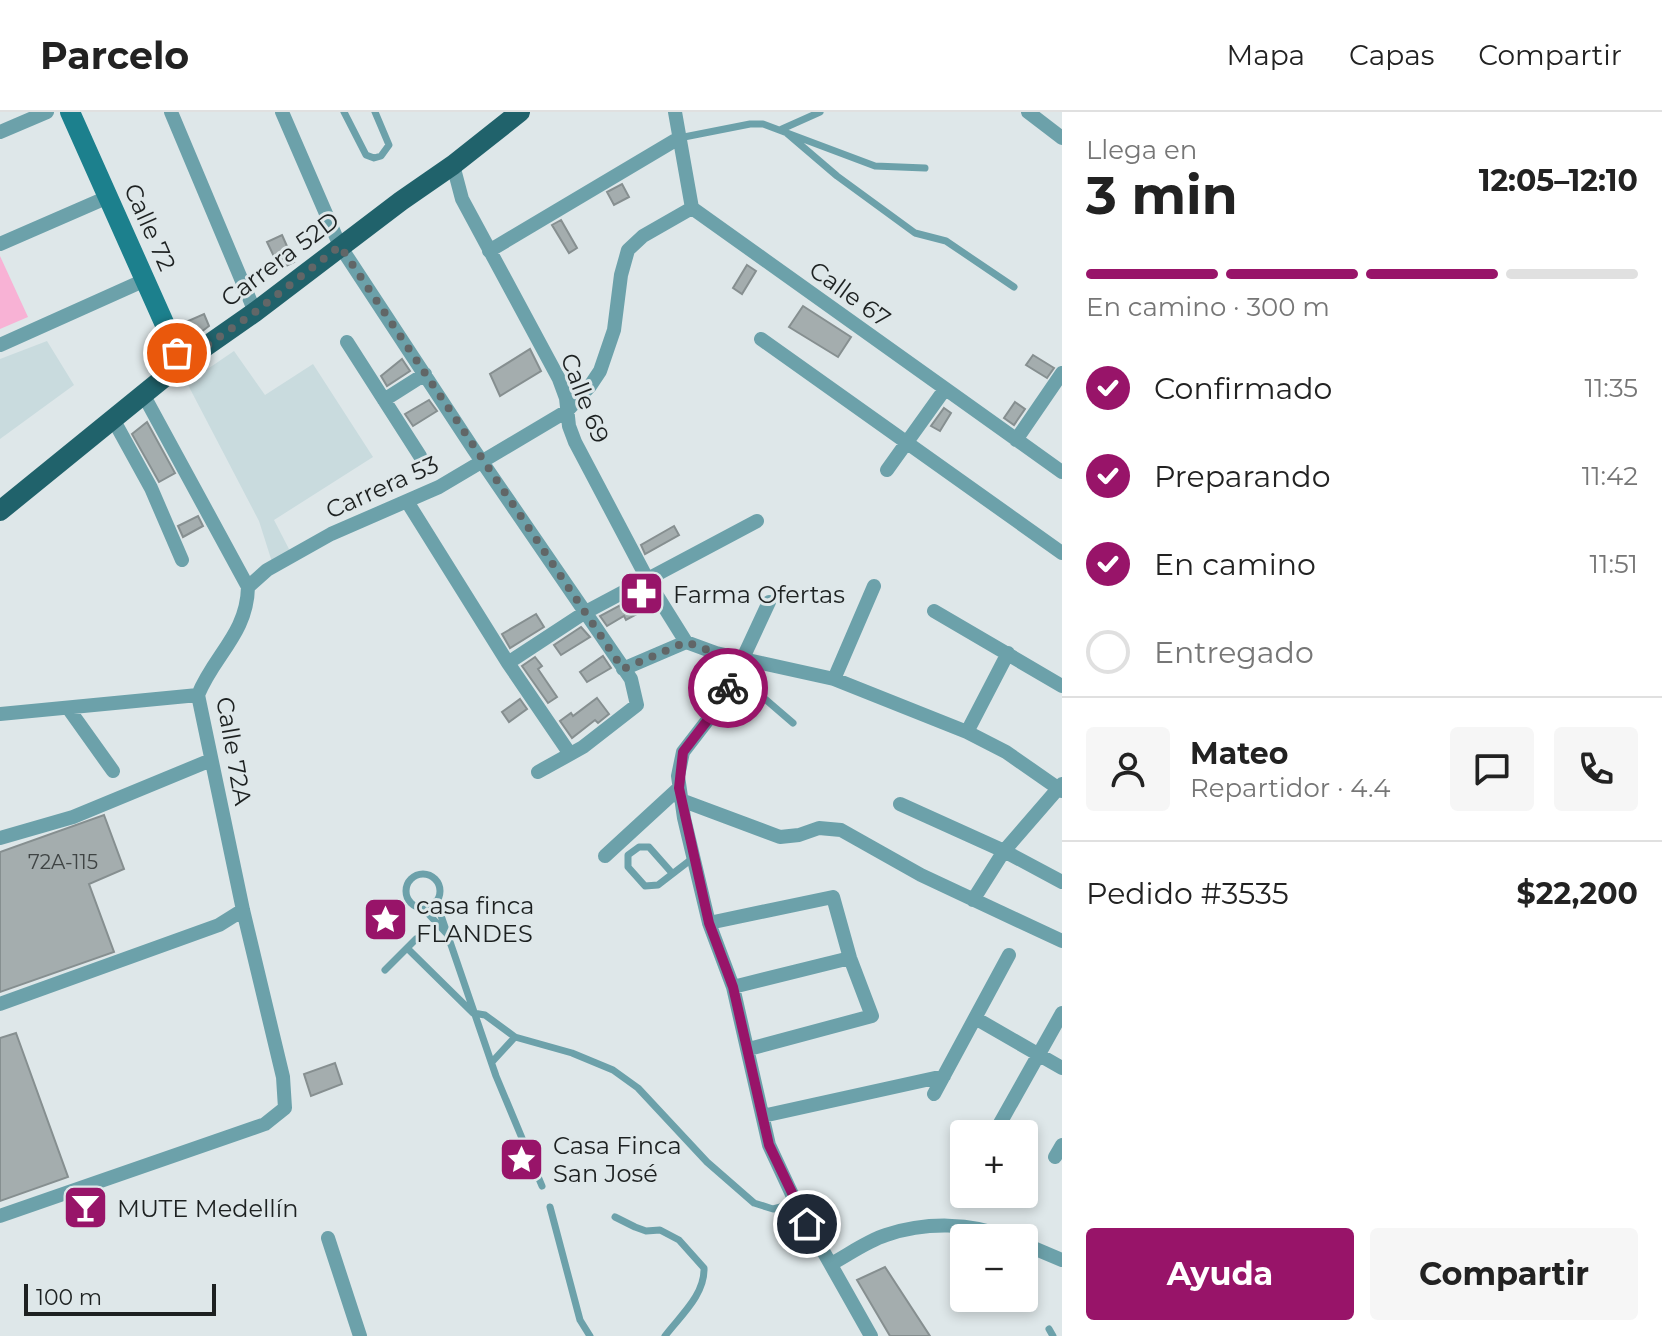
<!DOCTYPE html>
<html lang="es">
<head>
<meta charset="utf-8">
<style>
	body { margin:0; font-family:Montserrat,sans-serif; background:#f6f6f6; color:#222; height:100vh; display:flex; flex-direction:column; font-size:30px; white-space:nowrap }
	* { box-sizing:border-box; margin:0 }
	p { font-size:26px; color:#767676 }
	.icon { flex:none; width:44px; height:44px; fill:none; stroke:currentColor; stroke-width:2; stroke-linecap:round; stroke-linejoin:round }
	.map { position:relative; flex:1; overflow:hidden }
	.panel { display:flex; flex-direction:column; background:#fff; width:600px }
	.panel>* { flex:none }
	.tools { position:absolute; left:950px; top:1008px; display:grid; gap:16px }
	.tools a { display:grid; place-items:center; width:88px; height:88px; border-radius:8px; background:#fff; box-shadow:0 4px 12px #0003; font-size:40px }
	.scale { position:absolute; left:24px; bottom:20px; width:192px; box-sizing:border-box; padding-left:8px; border:4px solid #1d2121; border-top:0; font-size:22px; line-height:28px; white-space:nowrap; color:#1d2121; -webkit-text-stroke:6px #dee7e9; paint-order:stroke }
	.pin { position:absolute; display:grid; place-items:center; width:68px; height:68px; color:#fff; margin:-34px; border:4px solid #fff; border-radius:50%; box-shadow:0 2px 8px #0007 }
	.courier { position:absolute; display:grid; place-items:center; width:80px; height:80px; margin:-40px; border:6px solid #981469; border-radius:50%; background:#fff; color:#222; box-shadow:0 2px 10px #0007 }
	.overview em { font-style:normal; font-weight:700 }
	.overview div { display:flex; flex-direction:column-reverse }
	.overview { display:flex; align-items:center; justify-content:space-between; height:136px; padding:0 24px }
	h1 { font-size:52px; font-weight:700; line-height:60px }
	.bar { display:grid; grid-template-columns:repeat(4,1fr); gap:12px 8px; align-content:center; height:96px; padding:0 24px }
	.bar i { height:10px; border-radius:6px; background:#e0e0e0 }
	.bar .selected { background:#981469 }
	.bar p { grid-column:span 4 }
	.line { display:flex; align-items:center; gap:20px; padding:0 24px; border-top:2px solid #e0e0e0 }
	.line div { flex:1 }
	.round { display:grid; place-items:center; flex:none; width:84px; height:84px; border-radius:8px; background:#f6f6f6 }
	ol { padding:0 24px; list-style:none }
	li { display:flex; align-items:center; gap:24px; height:88px }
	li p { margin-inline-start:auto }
	li .icon { padding:8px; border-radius:50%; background:#981469; color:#fff; stroke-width:4 }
	li:last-child { color:#767676 }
	li i { width:44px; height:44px; border:4px solid #e0e0e0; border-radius:50% }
	.primary-button { display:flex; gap:16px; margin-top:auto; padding:16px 24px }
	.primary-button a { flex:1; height:92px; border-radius:8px; background:#981469; color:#fff; font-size:32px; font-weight:700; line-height:92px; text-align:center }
	.primary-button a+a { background:#f6f6f6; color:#222 }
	header { display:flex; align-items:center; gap:48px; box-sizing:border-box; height:112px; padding:0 40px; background:#fff; border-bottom:2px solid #e0e0e0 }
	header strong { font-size:38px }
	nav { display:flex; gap:44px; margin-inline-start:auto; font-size:28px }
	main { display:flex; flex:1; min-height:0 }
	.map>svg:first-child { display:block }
	.built { fill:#c9dbde }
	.green { fill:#f8b2d5 }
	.building { fill:#a4adae; stroke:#868f90; stroke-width:2 }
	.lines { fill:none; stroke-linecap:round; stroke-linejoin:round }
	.lane { stroke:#6ca1aa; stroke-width:7 }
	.street { stroke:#6ca1aa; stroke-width:14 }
	.secondary { stroke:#1c808d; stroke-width:20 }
	.primary { stroke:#20626b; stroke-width:20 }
	.done { stroke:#616667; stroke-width:8; stroke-dasharray:0 14.4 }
	.route { stroke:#981469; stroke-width:10 }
	.labels { text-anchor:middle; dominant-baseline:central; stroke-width:6; stroke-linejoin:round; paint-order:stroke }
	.number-label { font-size:20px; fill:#3f4444 }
	.street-label { font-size:24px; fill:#1d2121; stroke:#dee7e9 }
	.poi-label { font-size:24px; fill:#1d2121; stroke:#dee7e9; text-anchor:start }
</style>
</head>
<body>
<header>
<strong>Parcelo</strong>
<nav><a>Mapa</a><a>Capas</a><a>Compartir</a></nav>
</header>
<main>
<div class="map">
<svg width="1062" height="1224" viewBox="0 0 1062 1224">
	<rect width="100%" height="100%" fill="#dee7e9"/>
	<path class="built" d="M47 229 74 273 0 327V247Z
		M234 239 265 283 313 252 373 345 274 408 290 439 272 450 259 409 187 271Z"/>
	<path class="green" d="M0 144 28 205 0 217Z"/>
	<path class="building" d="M622 72 629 85 614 93 607 80Z
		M561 108 577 136 569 141 552 113Z
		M282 123 294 150 280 157 267 130Z
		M747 153 756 159 742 182 733 176Z
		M803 194 851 225 838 245 789 215Z
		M204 202 209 214 187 231 179 213Z
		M530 237 541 259 500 284 490 262Z
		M1033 243 1054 256 1047 266 1026 253Z
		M402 247 410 259 387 274 381 264Z
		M429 288 437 299 413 314 405 302Z
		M1015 290 1025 297 1014 313 1004 306Z
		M944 296 951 301 940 319 931 314Z
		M147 310 175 361 159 370 132 322Z
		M198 404 203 414 183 425 178 414Z
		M674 414 679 423 645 442 641 433Z
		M643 481 652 494 626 508 624 504 607 514 600 504Z
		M536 502 544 515 510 536 502 522Z
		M581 515 590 525 561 543 554 533Z
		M603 544 611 556 587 570 580 560Z
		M535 545 542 554 538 557 557 585 548 591 522 554Z
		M597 586 609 602 598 611 595 608 572 626 560 609 571 601 573 604Z
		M520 587 527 597 509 610 502 600Z
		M104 703 124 757 89 772 114 840 0 880V740Z
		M16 921 68 1065 0 1089V926Z
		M335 951 342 972 311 984 304 962Z
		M885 1155 930 1224H890L857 1168Z"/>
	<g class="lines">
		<path class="lane" d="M344 0 366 43 374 46 381 44 389 33 375 0
			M820 0 782 17 837 64 915 121 946 129 1014 175
			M679 26 750 12H763L875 54 925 56
			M730 565 744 569 793 611
			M672 761 649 735H639L628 743V755L645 774 658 773 693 746
			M406 779a17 17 0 1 1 34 0a17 17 0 1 1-34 0Z
			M436 789 496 964 542 1074
			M422 795 446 821
			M407 836 416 827
			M385 858 407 836 473 901 485 903 515 925 572 941 613 958 638 976 707 1050 754 1091 773 1097 796 1091
			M492 950 515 925
			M550 1095 580 1208 590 1224
			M615 1105 635 1115 646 1119 660 1118 679 1128 704 1156C705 1183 680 1204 665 1224
			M1049 1217 1053 1224"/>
		<path class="street" d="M171 0 255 200
			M282 0 340 134 474 338 631 567 637 593 583 635 538 660
			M675 0 692 96 1062 360
			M1028 0 1062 26
			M0 20 47 0
			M453 53 462 87 559 267 566 286 569 314 575 330 651 474 686 530
			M0 132 108 85
			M489 139 679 26
			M761 227 1062 441
			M347 230 420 344
			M0 233 145 168
			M384 288 425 262
			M113 307 151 376 182 448
			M1016 328 1062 261
			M887 358 945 277
			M408 391 508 551 570 642
			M248 475 267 458 331 422 439 375 567 299 590 274 600 259 614 218 621 163 628 138 643 124 692 96
			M934 499 1062 574
			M686 530 716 541 834 567 967 620 1006 640 1062 679
			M716 541 730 565 728 575 720 592 683 640 678 664 684 706 709 811 733 875 769 1033 796 1091 871 1224
			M743 546 769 490
			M508 551 584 501 757 409
			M623 557 686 530
			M834 567 874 474
			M68 596 113 659
			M0 602 198 583
			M967 620 1008 541
			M681 688 780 725 799 723 819 716 841 718 921 763 1062 829
			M900 692 1004 739 1062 770
			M0 726 73 705 211 648
			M605 744 679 676
			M973 788 1004 739 1062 672
			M709 811 833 785 850 846 872 904 749 937
			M733 875 850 846
			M0 892 219 813 243 798
			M975 906 1062 956
			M934 982 1009 843
			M763 1004 944 964
			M994 1022 1062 901
			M1055 1045 1062 1033
			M0 1104 265 1012 285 996 283 965 243 798 198 583C214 543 247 522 248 475L143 282
			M328 1126 360 1224
			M1024 1132 1062 1148
			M831 1152C848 1143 867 1129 886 1123 925 1110 971 1110 1009 1126"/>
		<path class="secondary" d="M70 0 182 251"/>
		<path class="primary" d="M0 399 182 251 255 200 401 89 453 53 520 0"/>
	</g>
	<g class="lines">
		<path class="done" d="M177 241 182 251 255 200 340 134 623 557 686 530 716 541 730 565 728 576"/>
		<path class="route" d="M728 576 720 592 683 640 679 676 709 811 733 875 769 1033 807 1112"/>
	</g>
	<defs>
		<symbol id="pharmacy-square" viewBox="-11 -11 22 22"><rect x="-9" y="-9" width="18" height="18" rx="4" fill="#981469" stroke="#dee7e9"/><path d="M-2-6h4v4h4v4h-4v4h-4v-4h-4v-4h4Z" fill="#fff"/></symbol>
		<symbol id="sight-square" viewBox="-11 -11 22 22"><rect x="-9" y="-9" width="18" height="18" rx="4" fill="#981469" stroke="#dee7e9"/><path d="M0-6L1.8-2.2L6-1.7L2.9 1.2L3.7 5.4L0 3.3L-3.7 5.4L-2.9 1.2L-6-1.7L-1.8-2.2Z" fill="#fff"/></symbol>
		<symbol id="bar-square" viewBox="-11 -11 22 22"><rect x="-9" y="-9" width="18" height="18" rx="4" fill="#981469" stroke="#dee7e9"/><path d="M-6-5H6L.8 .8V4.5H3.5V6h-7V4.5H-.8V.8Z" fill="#fff"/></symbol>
	</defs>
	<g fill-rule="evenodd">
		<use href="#pharmacy-square" x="616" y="456" width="51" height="51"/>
		<use href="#sight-square" x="360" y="782" width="51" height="51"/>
		<use href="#sight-square" x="496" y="1022" width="51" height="51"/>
		<use href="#bar-square" x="60" y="1070" width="51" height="51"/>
	</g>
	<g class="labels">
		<g class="number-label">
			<text x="63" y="750">72A-115</text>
		</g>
		<g class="street-label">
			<text transform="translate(150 115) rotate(66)">Calle 72</text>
			<text transform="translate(280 147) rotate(-37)">Carrera 52D</text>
			<text transform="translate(850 182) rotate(36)">Calle 67</text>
			<text transform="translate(585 286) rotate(69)">Calle 69</text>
			<text transform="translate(382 375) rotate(-24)">Carrera 53</text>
			<text transform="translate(234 639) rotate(80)">Calle 72A</text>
		</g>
		<g class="poi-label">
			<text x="673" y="482">Farma Ofertas</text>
			<text x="416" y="793">casa finca<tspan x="416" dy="28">FLANDES</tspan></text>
			<text x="553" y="1033">Casa Finca<tspan x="553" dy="28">San José</tspan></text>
			<text x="117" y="1096">MUTE Medellín</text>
		</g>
	</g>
</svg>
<div class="tools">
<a>+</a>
<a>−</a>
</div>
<div class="scale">100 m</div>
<div class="pin" style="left:177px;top:241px;background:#ea580c"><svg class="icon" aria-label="bag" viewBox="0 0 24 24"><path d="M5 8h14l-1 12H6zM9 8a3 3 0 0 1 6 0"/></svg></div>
<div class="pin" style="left:807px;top:1112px;background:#1f2937"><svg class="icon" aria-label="home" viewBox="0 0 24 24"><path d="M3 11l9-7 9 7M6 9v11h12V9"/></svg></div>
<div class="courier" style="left:728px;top:576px"><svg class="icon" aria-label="bike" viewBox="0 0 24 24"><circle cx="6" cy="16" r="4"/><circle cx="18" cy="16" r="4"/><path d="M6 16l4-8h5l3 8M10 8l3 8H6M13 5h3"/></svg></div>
</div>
<section class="panel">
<div class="overview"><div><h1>3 min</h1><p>Llega en</p></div><em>12:05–12:10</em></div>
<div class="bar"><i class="selected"></i><i class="selected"></i><i class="selected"></i><i></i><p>En camino · 300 m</p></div>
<ol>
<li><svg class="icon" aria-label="check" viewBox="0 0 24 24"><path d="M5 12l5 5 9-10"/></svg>Confirmado<p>11:35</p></li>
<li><svg class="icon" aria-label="check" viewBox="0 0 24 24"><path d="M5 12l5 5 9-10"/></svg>Preparando<p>11:42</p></li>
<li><svg class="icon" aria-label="check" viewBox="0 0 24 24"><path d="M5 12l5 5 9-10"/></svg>En camino<p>11:51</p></li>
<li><i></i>Entregado</li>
</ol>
<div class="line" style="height:144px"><a class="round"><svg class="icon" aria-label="person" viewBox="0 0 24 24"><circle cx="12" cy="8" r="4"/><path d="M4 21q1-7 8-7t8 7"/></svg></a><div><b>Mateo</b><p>Repartidor · 4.4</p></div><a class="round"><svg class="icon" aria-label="chat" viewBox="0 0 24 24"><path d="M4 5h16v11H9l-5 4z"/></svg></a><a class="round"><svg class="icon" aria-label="phone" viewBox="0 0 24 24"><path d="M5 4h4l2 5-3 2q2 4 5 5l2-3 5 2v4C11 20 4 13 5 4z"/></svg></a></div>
<div class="line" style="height:104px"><div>Pedido #3535</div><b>$22,200</b></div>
<div class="primary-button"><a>Ayuda</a><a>Compartir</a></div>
</section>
</main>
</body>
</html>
